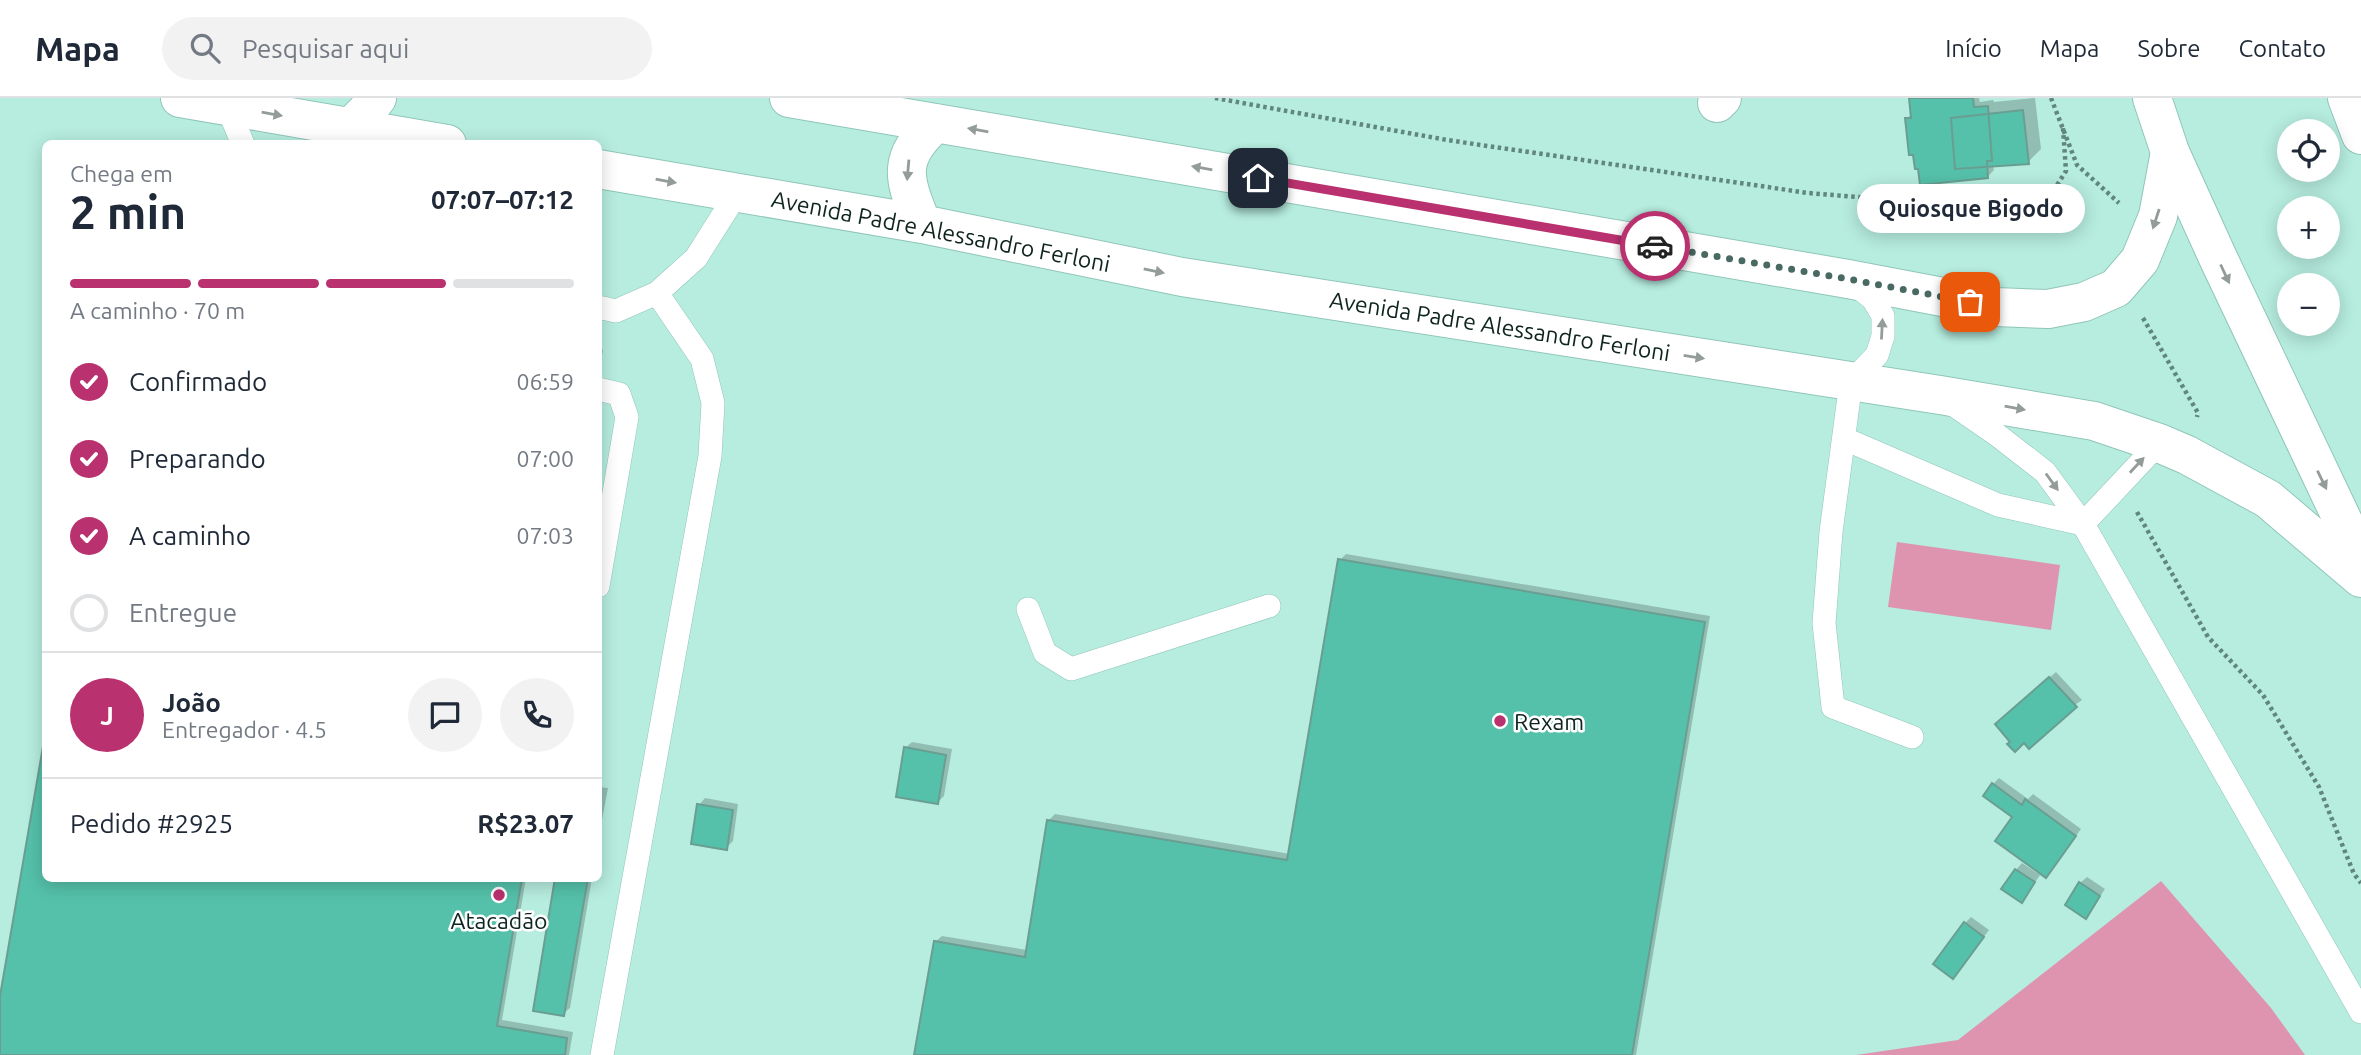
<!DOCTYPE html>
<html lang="pt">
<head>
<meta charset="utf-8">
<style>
	body { margin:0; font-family:Ubuntu,sans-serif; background:#f2f2f3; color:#1f2937; height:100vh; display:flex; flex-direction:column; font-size:26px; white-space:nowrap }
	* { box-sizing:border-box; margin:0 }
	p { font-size:23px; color:#747a83 }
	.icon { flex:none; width:38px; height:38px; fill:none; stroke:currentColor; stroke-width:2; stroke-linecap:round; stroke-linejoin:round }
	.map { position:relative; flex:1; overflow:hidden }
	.details { position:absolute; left:42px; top:42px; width:560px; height:742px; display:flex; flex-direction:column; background:#fff; border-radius:10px; box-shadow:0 4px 18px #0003 }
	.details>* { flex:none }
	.tools { position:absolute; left:2277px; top:21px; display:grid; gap:14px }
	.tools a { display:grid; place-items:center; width:63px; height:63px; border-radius:50%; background:#fff; box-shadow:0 4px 18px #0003; font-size:35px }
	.pin { position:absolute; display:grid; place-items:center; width:60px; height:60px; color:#fff; margin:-30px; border-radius:14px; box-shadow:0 4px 10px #0006 }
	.courier { position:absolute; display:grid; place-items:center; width:70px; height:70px; margin:-35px; border:5px solid #ba316f; border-radius:50%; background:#fff; color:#222; box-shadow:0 2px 9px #0007 }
	.bubble { position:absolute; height:49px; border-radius:24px; background:#fff; box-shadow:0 4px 18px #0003; font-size:23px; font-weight:700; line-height:49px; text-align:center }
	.head em { font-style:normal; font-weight:700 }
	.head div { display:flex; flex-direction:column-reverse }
	.head { display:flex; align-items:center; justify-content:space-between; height:119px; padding:0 28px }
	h1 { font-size:46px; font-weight:700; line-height:52px }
	.bar { display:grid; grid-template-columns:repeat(4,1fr); gap:10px 7px; align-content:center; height:84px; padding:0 28px }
	.bar i { height:9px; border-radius:5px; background:#e0e1e3 }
	.bar .current { background:#ba316f }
	.bar p { grid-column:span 4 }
	.line { display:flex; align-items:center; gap:18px; padding:0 28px; border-top:2px solid #e0e1e3 }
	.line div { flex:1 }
	.round { display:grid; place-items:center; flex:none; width:74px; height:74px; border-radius:37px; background:#f2f2f3 }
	ol { padding:0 28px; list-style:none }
	li { display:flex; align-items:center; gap:21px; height:77px }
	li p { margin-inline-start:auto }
	li .icon { padding:7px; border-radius:50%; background:#ba316f; color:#fff; stroke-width:4 }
	li:last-child { color:#747a83 }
	li i { width:38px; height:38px; border:4px solid #e0e1e3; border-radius:50% }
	header { display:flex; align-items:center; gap:42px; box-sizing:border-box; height:98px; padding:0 35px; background:#fff; border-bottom:2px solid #e0e1e3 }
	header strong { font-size:33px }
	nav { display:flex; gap:38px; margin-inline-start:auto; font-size:24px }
	.search { width:490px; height:63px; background:#f2f2f3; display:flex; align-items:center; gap:18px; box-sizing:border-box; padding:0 24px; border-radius:38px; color:#747a83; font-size:26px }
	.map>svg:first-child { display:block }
	.green { fill:#de94ae }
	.shadow { fill:#0003 }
	.building { fill:#55c1aa; stroke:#6a9e92; stroke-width:2 }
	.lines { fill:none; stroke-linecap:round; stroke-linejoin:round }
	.service-casing { stroke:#90c6b8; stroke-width:24 }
	.minor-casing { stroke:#90c6b8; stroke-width:40 }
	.secondary-casing { stroke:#90c6b8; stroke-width:40 }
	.primary-casing { stroke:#90c6b8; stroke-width:40 }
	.path { stroke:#61877d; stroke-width:4.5; stroke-dasharray:3.5 3.5; stroke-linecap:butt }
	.service { stroke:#fff; stroke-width:23 }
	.minor { stroke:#fff; stroke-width:38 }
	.secondary { stroke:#fff; stroke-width:38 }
	.primary { stroke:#fff; stroke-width:38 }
	.oneway { fill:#939c9a }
	.done { stroke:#496a62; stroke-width:7; stroke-dasharray:0 12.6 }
	.route { stroke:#ba316f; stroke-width:9 }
	.poi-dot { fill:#ba316f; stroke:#fff; stroke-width:2.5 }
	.labels { text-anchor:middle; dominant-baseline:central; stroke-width:5; stroke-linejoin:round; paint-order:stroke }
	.street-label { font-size:23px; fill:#0e241f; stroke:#fff }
	.poi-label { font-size:23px; fill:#0e241f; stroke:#fff; text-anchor:start }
</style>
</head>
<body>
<header>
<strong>Mapa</strong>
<div class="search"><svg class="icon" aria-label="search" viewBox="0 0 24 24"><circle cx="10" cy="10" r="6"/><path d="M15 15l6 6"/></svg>Pesquisar aqui</div>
<nav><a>Início</a><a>Mapa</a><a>Sobre</a><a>Contato</a></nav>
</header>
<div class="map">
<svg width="2361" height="957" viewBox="0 0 2361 957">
	<rect width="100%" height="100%" fill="#b6eddf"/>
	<path class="green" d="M1897 444 2060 467 2051 532 1888 509Z
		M2161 783 2271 910 2305 957H1856L1958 942Z"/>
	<path class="shadow" d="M1911 0H1979L1980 4 1993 2 1994 4 2035 0 2041 51 2028 64 1993 67 1994 72 1987 79 1907 21 1912 15Z
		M598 251 603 252 598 281Z
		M1346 456 1710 518 1636 957H916L935 844 942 838 1027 852 1049 722 1055 716 1290 756 1340 462Z
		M2056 574 2082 602 2024 643 2012 644 2003 620Z
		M912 644 952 651 944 698 938 704 905 650Z
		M1999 680 2028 701 2033 696 2081 731 2052 771 1993 686Z
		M598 689 608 690 598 743Z
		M705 700 738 706 733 743 726 750 699 707Z
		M2022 765 2040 777 2022 803 2016 772Z
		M2087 779 2105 791 2086 819 2080 785Z
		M46 780H526L502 922 573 934 569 957H0V909Z
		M557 780H592L570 910 563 916Z
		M1971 819 1989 832 1959 872 1965 825Z"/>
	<path class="building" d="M1909 0H1973L1974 9 1988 8 1992 63H1987L1988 80 1920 87 1918 71H1915L1913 57H1909L1905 20H1911Z
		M2023 12 2029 66 1955 71 1951 20Z
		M1338 461 1705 524 1632 957H914L934 843 1025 859 1047 722 1287 762Z
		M2049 579 2077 609 2029 651 2024 645 2015 654 2007 646 2010 644 1995 626Z
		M46 631V780H522L497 928 567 940 565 957H0V898Z
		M904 649 946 657 938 706 896 699Z
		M1992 685 2022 707 2025 701 2076 738 2046 780 1995 743 2012 719 1983 698Z
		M697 706 733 712 727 752 691 746Z
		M2015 771 2035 784 2022 805 2001 791Z
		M555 780H588L564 918 533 913Z
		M2079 784 2100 798 2086 821 2065 807Z
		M1964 824 1984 839 1953 881 1933 866Z"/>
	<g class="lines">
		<defs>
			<path id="service" d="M227 8 243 46
				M1853 185 1873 201 1883 218V238L1877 257 1851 284 1831 434 1824 525 1833 609 1912 639
				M598 209 616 213 657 195 696 160 737 95
				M598 291 619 296 627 319 598 488
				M1951 305 1996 336 2045 374 2083 426 2361 914
				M1845 341 1998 407 2083 426
				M2083 426 2159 345
				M1028 511 1045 555 1071 571 1269 508
				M602 957 710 358 713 305 702 261 657 195"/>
			<path id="minor" d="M1717 5 1722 0"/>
			<path id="secondary" d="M180 0 447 46
				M789 0 1848 181 1995 209 2048 211 2084 204 2116 190 2140 162 2158 118 2170 54
				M351 29 366 14 377 0
				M598 71 922 126 1182 179 1940 297 2094 323 2159 345 2187 357 2268 401 2361 480
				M922 126C904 81 895 61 936 25"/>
			<path id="primary" d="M2152 0 2170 54 2219 162 2361 461
				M2347 0 2361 37"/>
		</defs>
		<use href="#service" class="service-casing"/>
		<use href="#minor" class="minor-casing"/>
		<use href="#secondary" class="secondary-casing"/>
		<use href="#primary" class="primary-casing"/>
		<path class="path" d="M1215 0 1447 42 1808 95 1931 105 2014 117 2054 92 2066 73 2063 30
			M2051 0 2077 67 2119 105
			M2143 220 2198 315 2197 319
			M2137 414 2208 539 2263 597 2319 689 2354 776 2361 785"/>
		<use href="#service" class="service"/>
		<use href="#minor" class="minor"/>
		<use href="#secondary" class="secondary"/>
		<use href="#primary" class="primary"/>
	</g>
	<defs><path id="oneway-solid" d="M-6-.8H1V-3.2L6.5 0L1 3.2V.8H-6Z" transform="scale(1.75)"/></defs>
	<g class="oneway">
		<use href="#oneway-solid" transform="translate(272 16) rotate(10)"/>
		<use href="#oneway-solid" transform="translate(978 32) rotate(-170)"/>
		<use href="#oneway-solid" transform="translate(1202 70) rotate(-170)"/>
		<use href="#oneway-solid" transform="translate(908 72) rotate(95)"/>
		<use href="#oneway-solid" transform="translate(666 83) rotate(10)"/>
		<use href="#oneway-solid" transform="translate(2156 121) rotate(108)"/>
		<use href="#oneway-solid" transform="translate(1154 173) rotate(11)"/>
		<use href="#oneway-solid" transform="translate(2225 176) rotate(65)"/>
		<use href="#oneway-solid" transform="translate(1882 231) rotate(-87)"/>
		<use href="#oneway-solid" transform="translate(1694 259) rotate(9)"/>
		<use href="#oneway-solid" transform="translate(2015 310) rotate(10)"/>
		<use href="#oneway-solid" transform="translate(2137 367) rotate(-47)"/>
		<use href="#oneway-solid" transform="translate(2322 382) rotate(64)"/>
		<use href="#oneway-solid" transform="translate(2052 384) rotate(54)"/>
	</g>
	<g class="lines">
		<path class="done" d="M1655 148 1848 181 1970 204"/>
		<path class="route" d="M1258 80 1655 148"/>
	</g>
	<g class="poi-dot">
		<circle cx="1500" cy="623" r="7"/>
		<circle cx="499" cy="797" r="7"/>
	</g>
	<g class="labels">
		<g class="street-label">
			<text transform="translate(941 133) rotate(11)">Avenida Padre Alessandro Ferloni</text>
			<text transform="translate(1500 228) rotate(9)">Avenida Padre Alessandro Ferloni</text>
		</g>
		<g class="poi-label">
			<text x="1514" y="623">Rexam</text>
			<text x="499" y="822" text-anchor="middle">Atacadão</text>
		</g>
	</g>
</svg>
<div class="tools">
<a><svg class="icon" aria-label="locate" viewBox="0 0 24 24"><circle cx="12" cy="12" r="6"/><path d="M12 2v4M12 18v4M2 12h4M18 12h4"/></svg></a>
<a>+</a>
<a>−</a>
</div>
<div class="pin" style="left:1970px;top:204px;background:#ea580c"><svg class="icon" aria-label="bag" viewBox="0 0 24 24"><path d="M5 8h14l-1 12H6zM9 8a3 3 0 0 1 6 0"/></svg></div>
<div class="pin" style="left:1258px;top:80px;background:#1f2937"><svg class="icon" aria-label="home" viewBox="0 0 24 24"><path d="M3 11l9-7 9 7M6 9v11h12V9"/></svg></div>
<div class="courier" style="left:1655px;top:148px"><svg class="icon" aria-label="car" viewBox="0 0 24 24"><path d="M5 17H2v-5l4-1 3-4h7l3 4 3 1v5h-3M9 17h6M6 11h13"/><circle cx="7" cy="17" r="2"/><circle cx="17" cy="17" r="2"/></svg></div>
<div class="bubble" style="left:1857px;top:86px;width:228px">Quiosque Bigodo</div>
<section class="details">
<div class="head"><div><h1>2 min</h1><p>Chega em</p></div><em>07:07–07:12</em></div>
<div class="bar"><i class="current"></i><i class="current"></i><i class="current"></i><i></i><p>A caminho · 70 m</p></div>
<ol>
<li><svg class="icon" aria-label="check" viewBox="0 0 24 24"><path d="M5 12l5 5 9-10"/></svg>Confirmado<p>06:59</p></li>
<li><svg class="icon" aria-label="check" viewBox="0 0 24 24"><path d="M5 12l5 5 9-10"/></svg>Preparando<p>07:00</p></li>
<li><svg class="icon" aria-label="check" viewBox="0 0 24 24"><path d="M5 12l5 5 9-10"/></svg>A caminho<p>07:03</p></li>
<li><i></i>Entregue</li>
</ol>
<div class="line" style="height:126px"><b class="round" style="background:#ba316f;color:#fff">J</b><div><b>João</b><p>Entregador · 4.5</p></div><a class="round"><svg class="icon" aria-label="chat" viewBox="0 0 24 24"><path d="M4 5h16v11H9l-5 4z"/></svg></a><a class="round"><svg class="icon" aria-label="phone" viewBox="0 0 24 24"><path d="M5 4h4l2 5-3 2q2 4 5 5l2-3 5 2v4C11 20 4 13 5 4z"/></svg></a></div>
<div class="line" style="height:91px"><div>Pedido #2925</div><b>R$23.07</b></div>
</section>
</div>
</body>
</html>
